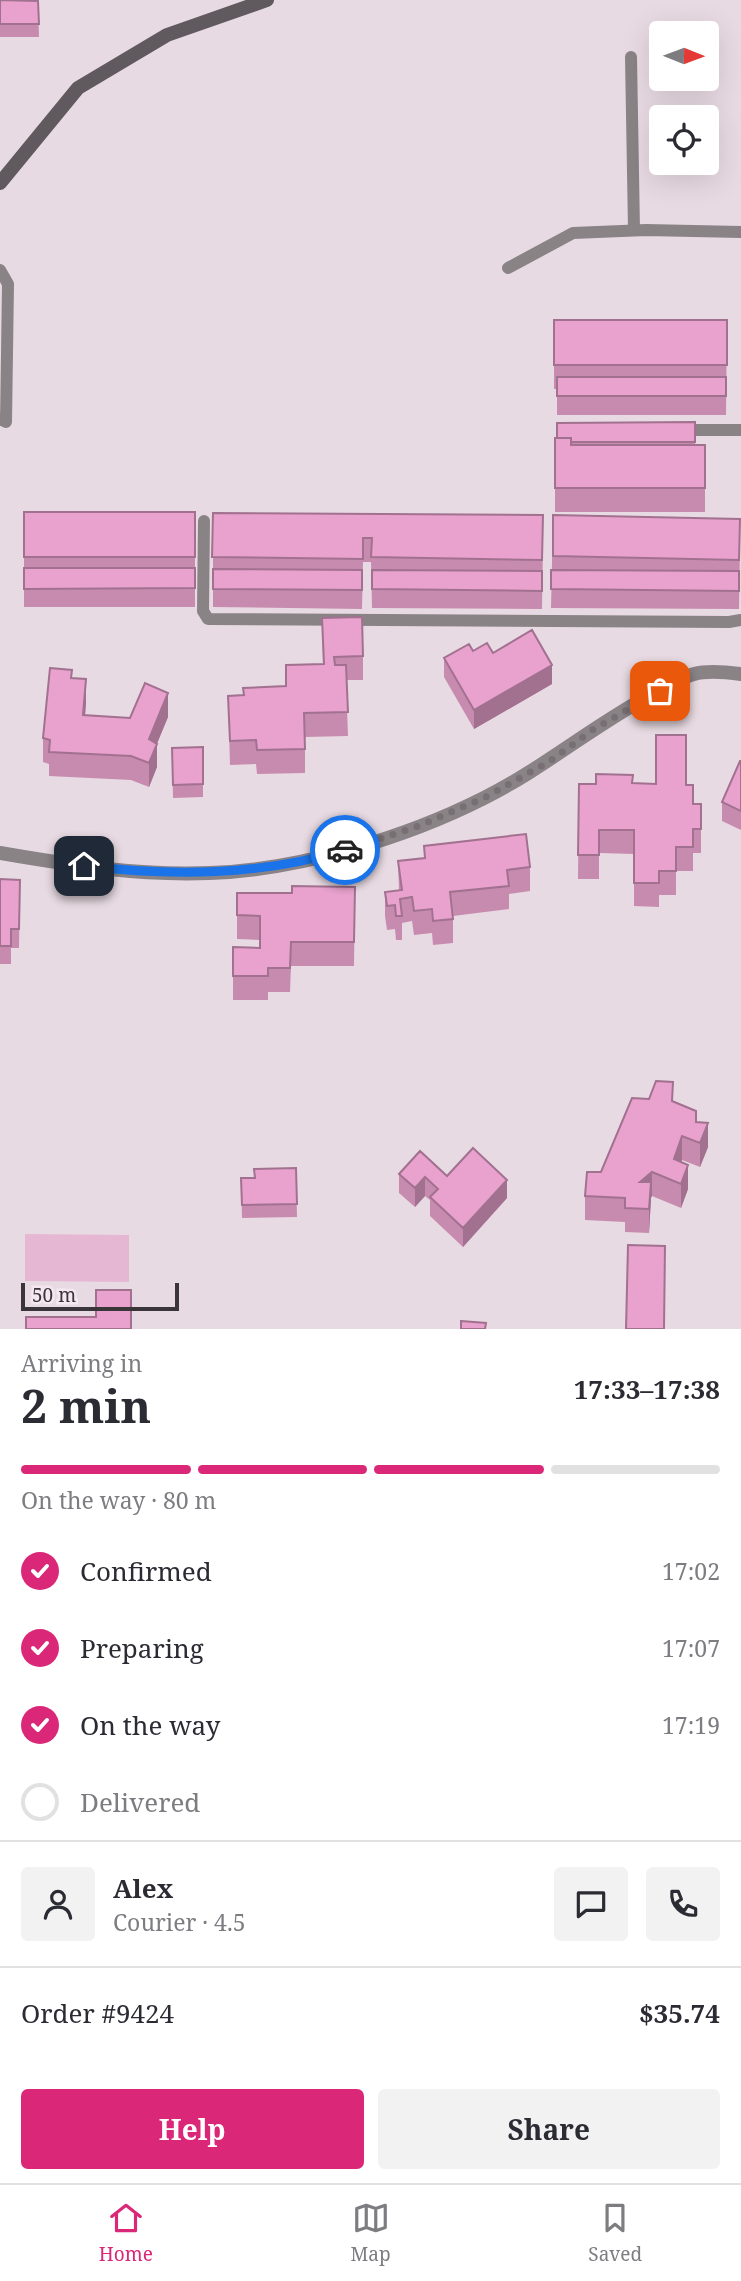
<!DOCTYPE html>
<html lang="en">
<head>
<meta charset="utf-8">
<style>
	body { margin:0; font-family:"Noto Serif",serif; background:#f2f2f3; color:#2b2b33; height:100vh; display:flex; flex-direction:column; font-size:26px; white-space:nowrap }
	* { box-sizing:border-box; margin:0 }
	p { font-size:23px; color:#7c7c81 }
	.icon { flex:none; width:38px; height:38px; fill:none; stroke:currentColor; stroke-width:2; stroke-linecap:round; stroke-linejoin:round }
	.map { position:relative; height:1329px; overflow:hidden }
	.details { display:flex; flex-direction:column; background:#fff; flex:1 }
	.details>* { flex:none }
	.needle { width:46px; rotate:91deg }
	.controls { position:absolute; left:649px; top:21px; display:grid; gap:14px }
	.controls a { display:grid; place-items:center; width:70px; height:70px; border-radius:7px; background:#fff; box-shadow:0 7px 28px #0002; font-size:35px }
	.scale { position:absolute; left:21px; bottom:18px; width:158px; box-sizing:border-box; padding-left:7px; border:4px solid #3a3538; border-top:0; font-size:19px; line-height:24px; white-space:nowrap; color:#3a3538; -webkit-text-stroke:5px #f5e7ef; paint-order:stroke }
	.pin { position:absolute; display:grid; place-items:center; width:60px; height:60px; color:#fff; margin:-30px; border-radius:14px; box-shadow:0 4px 10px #0006 }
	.courier { position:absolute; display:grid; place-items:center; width:70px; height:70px; margin:-35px; border:5px solid #1a73e8; border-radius:50%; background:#fff; color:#222; box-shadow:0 2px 9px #0007 }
	.overview em { font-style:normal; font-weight:700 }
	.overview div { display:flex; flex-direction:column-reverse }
	.overview { display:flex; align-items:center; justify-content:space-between; height:119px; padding:0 21px }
	h1 { font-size:46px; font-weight:700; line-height:52px }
	.bar { display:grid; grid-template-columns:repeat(4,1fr); gap:10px 7px; align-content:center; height:84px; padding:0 21px }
	.bar i { height:9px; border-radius:5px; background:#e1e1e2 }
	.bar .on { background:#db2777 }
	.bar p { grid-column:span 4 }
	.line { display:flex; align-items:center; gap:18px; padding:0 21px; border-top:2px solid #e1e1e2 }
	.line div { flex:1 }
	.round { display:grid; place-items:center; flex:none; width:74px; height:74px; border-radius:7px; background:#f2f2f3 }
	ol { padding:0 21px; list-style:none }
	li { display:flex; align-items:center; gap:21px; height:77px }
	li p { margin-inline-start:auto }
	li .icon { padding:7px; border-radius:50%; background:#db2777; color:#fff; stroke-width:4 }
	li:last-child { color:#7c7c81 }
	li i { width:38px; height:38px; border:4px solid #e1e1e2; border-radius:50% }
	.cta { display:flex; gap:14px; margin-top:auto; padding:14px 21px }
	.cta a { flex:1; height:80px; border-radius:7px; background:#db2777; color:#fff; font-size:28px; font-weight:700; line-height:80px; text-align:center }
	.cta a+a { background:#f2f2f3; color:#2b2b33 }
	.tab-bar { display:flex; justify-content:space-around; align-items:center; height:98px; border-top:2px solid #e1e1e2; background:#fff; font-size:19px; color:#7c7c81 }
	.tab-bar a { display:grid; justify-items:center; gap:4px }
	.tab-bar .on { color:#db2777 }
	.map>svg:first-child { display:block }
	.green { fill:#e6b7d2 }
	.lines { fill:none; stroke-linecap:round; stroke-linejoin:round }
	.service { stroke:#898386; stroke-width:12 }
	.minor { stroke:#898386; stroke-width:14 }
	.secondary { stroke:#60595d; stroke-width:14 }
	.wall { fill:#c88bb0 }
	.shaded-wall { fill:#a27190 }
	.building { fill:#e8a2cd; stroke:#a27190; stroke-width:2 }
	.done { stroke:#776f74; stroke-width:7; stroke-dasharray:0 12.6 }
	.route { stroke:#1a73e8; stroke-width:9 }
</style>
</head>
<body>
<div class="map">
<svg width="741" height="1329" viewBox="0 0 741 1329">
	<rect width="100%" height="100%" fill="#e8dae2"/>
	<path class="green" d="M25 1234 129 1235V1282L25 1281Z"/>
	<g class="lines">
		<path class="service" d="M631 57 634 230
			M508 268 573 233 646 230 741 232
			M0 270 8 284 6 422 0 419
			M678 430H741
			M204 521 203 611 208 619 729 622 741 620"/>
		<path class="minor" d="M0 853C69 865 140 876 210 873 299 870 405 838 484 798 546 767 599 721 660 690 671 685 682 677 694 674 708 670 726 672 741 674"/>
		<path class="secondary" d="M0 183 78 88 167 35 267 0"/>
	</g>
	<path class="wall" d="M0 0 38 1 39 37H0Z
		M554 320H727L726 415H557V389H554Z
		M695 422V445H705V512H555V438Z
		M24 512H195V607H24Z
		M213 513 543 539 542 609 372 608 371 562H363L362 609 213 607Z
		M553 515 740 543 739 609 551 608Z
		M322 618 363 656V680H346L348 736 305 737V773L257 774 256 764 230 765 228 696 243 695 286 686V665L323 664Z
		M473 651 493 653 552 684 474 729 444 677V658Z
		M72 678 86 703 85 715 130 718 168 717 157 743V767L149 787 131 780 49 776V764L43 762V738Z
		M203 747V797L173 798 172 748Z
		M741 761V830L722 821V802Z
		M633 783 686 785 693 804H701V853H693V871H676V895H659V907L634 906V854L599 853V879H578L579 784Z
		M424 846 530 867V891L509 894V909L453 916V943L433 945 432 933 414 935 412 921 402 923V940H396L395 929 387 930 385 916V892L399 891 398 861 424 858Z
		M0 879 20 880 19 948H11V964H0Z
		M355 887 354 966H291L290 992H268V1000H233V947L260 948V940L237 939V893H292Z
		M673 1102 696 1122 708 1147 700 1167 682 1160 681 1162 688 1189 681 1208 652 1196 651 1198 649 1233 625 1232V1222L585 1220V1196L601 1172Z
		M296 1168 297 1217 242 1218 241 1178H255Z
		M399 1174 447 1176 507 1198 463 1247 430 1216V1200L425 1196 415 1207 399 1193Z"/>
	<path class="shaded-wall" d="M552 665V684L474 729V710Z
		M86 679V703L83 739V715Z
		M168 693V717L149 763V739Z
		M157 744V767L149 787V763Z
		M708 1123V1147L700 1167V1143Z
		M682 1136V1160L674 1183V1159Z
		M688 1165V1189L681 1208V1184Z
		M652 1172V1196L651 1198 649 1233V1209L640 1182Z
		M425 1177V1196L415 1207V1188Z
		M507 1180V1198L463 1247V1228Z"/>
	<path class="building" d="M0 0 38 1 39 24H0Z
		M554 320H727V365H554Z
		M557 377H726V396H557Z
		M695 422V442H571V438H557V423Z
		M555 438H571V445H705V488H555Z
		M24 512H195V557H24Z
		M213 513 543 515 542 560 371 557 372 538H363V559L212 557Z
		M553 515 740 519 739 560 553 556Z
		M24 568H195V588L24 589Z
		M213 569 362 570V590L213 589Z
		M372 570 542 571V591L372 589Z
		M551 570 739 571V591L551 589Z
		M362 617 363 656 334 657 335 665H346L348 712 304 713 305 749 257 750 256 740 230 741 228 696 244 695 243 688 286 686V665L324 664 322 618Z
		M532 630 552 665 474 710 444 658 469 644 473 651 487 643 493 653Z
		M50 668 72 670 71 678 86 679 83 715 130 718 145 683 168 693 149 739 157 744 149 763 131 756 49 752 50 740 43 738Z
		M656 735H686V785H693V804H701V829H693V847H676V871H659V883H634V830H599V855H578L579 784H596V774L633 775 632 783 656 784Z
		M203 747V784L173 785 172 748Z
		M740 761H741V811L722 802Z
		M526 834 530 867 507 870 509 886 450 892 453 919 433 921 432 909 414 911 412 897 400 899 402 916H396L395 905 387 906 385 892 402 890 398 861 425 858 424 846Z
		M0 879 20 880 19 929H11V946H0Z
		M292 886 355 887 354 942H291L290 968H268V976H233V947L260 948V916L237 915V893H292Z
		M656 1081 673 1082 672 1101 696 1111V1122L708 1123 700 1143 682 1136 674 1159 688 1165 681 1184 652 1172 640 1182H651L649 1209 625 1208V1198L585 1196 587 1172H601L632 1098 649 1099Z
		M473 1148 507 1180 463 1228 430 1197 438 1189 425 1177 415 1188 399 1174 420 1151 447 1176Z
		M296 1168 297 1204 242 1205 241 1178H255L254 1169Z
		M628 1245 665 1246 664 1329H626Z
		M96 1290H131V1329H26V1317H96Z
		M461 1321 486 1323 485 1329H461Z"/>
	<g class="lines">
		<path class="done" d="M345 850 416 827 484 798 550 761 594 729 660 691"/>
		<path class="route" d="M84 866C172 876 260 876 345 850"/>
	</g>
</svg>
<div class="controls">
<a><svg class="needle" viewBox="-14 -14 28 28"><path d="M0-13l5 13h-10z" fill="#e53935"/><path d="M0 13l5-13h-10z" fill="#7c7c81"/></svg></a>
<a><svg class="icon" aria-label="locate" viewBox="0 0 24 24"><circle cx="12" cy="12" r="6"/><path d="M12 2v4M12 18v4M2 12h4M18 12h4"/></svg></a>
</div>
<div class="scale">50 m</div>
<div class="pin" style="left:660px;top:691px;background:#ea580c"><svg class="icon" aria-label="bag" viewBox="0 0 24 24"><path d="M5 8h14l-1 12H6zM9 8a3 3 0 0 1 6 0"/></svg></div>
<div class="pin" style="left:84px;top:866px;background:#1f2937"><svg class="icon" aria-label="home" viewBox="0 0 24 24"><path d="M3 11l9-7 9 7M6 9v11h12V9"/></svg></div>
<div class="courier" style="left:345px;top:850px"><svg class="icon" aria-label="car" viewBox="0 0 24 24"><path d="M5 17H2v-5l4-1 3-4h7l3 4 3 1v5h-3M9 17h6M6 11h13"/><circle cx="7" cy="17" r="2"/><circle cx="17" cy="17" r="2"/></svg></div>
</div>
<section class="details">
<div class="overview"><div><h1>2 min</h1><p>Arriving in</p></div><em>17:33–17:38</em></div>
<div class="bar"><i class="on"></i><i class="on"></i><i class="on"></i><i></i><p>On the way · 80 m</p></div>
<ol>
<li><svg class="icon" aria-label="check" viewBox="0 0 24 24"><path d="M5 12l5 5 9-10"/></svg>Confirmed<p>17:02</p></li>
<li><svg class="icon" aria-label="check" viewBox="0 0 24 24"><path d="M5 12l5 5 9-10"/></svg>Preparing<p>17:07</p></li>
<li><svg class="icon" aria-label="check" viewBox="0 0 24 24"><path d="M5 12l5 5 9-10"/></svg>On the way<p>17:19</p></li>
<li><i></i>Delivered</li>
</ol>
<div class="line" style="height:126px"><a class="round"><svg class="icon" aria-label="person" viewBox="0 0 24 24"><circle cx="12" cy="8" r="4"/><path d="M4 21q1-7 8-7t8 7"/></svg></a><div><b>Alex</b><p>Courier · 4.5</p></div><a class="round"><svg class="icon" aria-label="chat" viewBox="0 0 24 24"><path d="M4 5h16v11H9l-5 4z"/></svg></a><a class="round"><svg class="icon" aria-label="phone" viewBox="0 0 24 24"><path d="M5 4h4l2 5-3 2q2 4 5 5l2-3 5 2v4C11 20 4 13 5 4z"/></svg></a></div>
<div class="line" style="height:91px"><div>Order #9424</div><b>$35.74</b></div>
<div class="cta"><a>Help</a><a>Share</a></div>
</section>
<nav class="tab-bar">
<a class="on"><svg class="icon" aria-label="home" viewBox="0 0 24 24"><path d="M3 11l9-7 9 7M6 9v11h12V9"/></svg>Home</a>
<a><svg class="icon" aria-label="map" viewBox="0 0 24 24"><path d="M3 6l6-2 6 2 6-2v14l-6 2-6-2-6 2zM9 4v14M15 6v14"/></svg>Map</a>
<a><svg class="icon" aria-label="saved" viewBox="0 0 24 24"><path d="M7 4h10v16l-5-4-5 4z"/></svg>Saved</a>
</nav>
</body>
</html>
